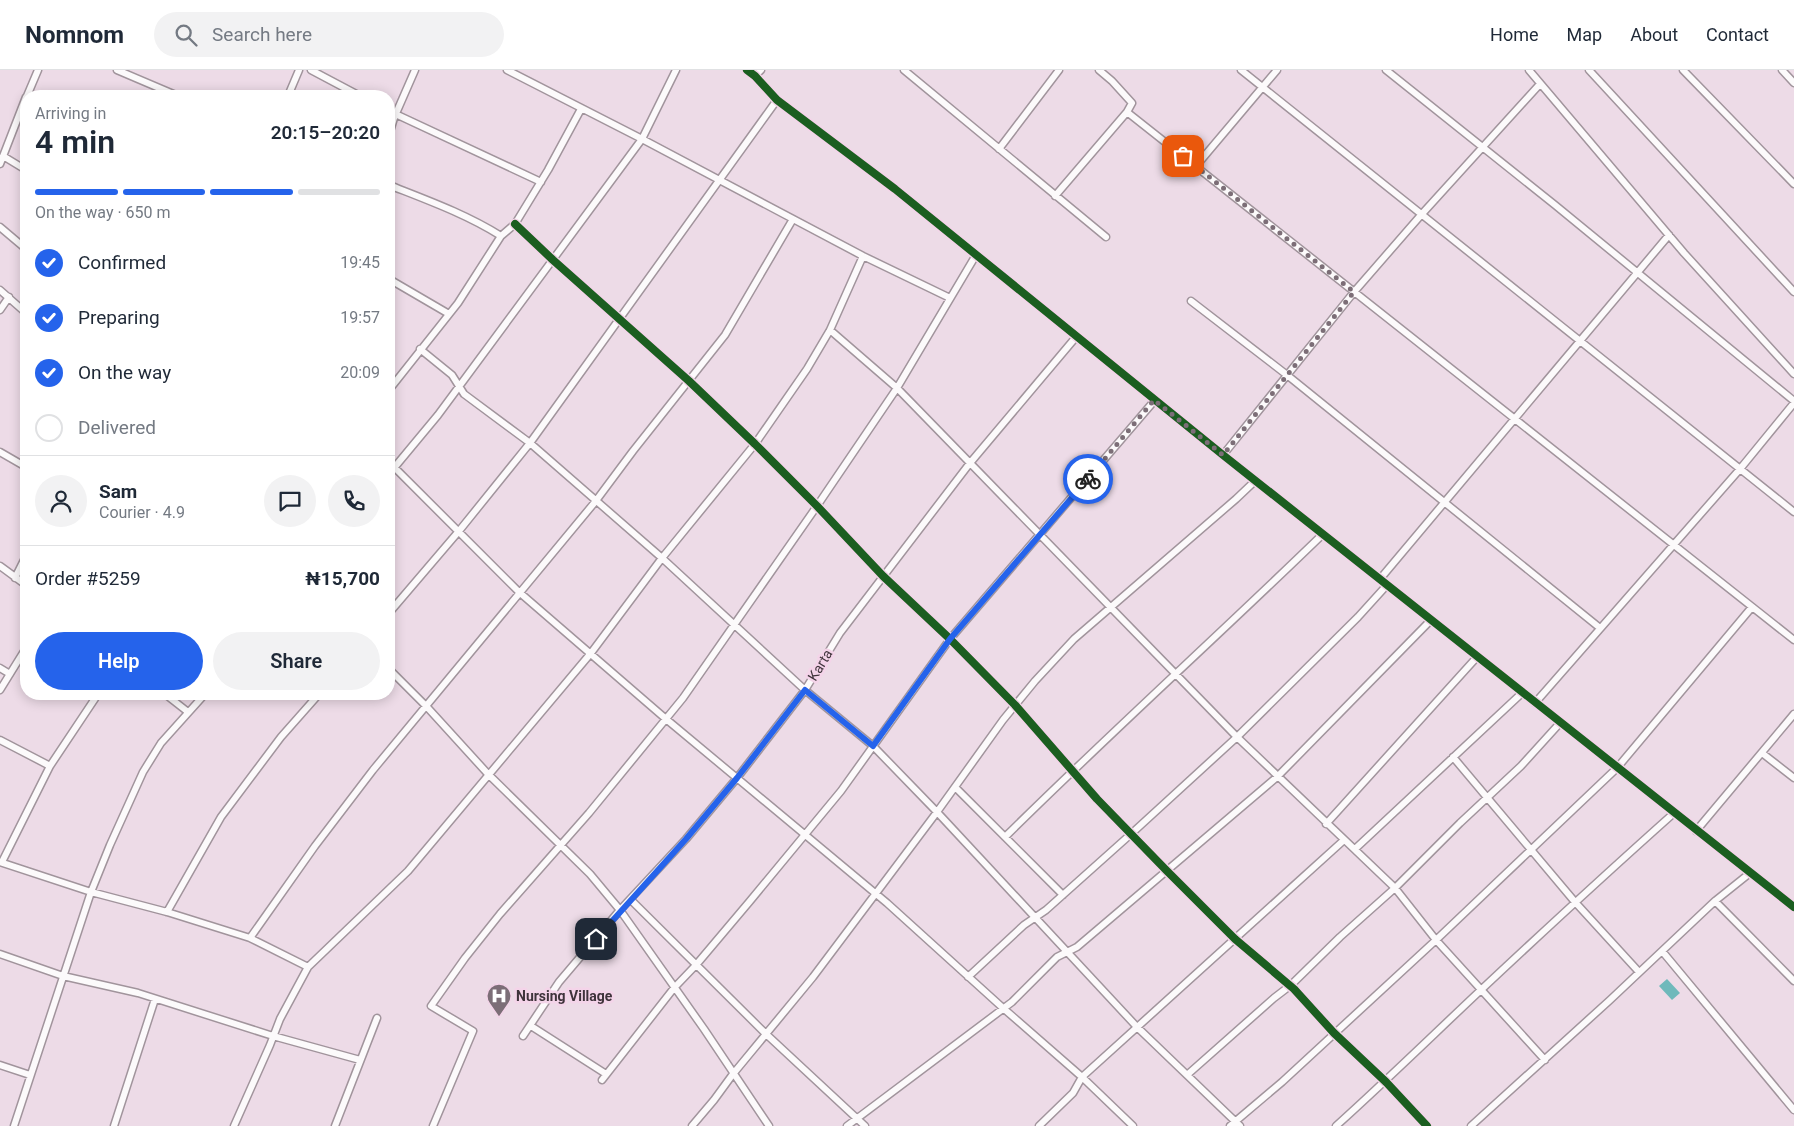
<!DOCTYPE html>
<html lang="en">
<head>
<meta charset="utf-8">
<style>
	body { margin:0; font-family:Roboto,sans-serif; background:#f2f2f3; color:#1f2937; height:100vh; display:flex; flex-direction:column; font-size:19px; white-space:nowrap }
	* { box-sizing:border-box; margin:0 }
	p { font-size:16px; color:#747a83 }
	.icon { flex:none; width:28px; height:28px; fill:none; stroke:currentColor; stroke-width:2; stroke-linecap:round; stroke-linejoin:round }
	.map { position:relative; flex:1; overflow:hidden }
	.drawer { position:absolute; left:20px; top:20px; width:375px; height:610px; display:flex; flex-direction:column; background:#fff; border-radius:20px; box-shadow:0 2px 12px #0003 }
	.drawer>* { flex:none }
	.pin { position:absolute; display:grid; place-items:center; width:42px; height:42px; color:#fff; margin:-21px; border-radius:10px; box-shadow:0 2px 8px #0006 }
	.courier { position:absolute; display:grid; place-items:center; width:50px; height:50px; margin:-25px; border:4px solid #2563eb; border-radius:50%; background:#fff; color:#222; box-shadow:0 1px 6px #0007 }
	.headline em { font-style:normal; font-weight:600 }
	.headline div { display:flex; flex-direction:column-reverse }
	.headline { display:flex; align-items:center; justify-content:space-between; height:85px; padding:0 15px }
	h1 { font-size:32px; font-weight:600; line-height:38px }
	.bar { display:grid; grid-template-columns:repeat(4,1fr); gap:8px 5px; align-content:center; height:60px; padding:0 15px }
	.bar i { height:6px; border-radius:4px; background:#e0e1e3 }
	.bar .on { background:#2563eb }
	.bar p { grid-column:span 4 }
	.line { display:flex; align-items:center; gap:12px; padding:0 15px; border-top:1px solid #e0e1e3 }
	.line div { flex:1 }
	.round { display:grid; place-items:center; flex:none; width:52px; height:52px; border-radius:26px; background:#f2f2f3 }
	ol { padding:0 15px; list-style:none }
	li { display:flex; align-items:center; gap:15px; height:55px }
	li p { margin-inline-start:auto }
	li .icon { padding:5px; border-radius:50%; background:#2563eb; color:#fff; stroke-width:4 }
	li:last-child { color:#747a83 }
	li i { width:28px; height:28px; border:2px solid #e0e1e3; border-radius:50% }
	.primary-button { display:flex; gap:10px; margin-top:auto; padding:10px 15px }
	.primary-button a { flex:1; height:58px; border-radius:30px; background:#2563eb; color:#fff; font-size:20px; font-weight:600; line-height:58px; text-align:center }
	.primary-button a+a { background:#f2f2f3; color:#1f2937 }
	header { display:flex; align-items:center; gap:30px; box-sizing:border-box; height:70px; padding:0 25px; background:#fff; border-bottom:1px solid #e0e1e3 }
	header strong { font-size:24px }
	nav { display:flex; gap:28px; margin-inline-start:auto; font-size:18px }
	.search { width:350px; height:45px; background:#f2f2f3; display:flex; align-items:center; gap:12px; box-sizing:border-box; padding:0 18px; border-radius:28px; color:#747a83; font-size:19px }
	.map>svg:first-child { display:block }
	.water { fill:#6fb9bb }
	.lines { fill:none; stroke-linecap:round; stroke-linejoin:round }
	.minor-casing { stroke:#a1949c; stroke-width:9 }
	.minor { stroke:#fcfafb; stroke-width:6 }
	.cycleway-casing { stroke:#f4d4e9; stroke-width:11 }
	.cycleway { stroke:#1b5e20; stroke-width:8 }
	.done { stroke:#7c6e77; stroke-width:5; stroke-dasharray:0 9 }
	.route { stroke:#2563eb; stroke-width:6 }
	.labels { text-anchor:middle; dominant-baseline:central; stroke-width:5; stroke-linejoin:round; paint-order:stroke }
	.street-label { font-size:14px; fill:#3f333b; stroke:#f4d4e9 }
	.poi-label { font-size:14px; font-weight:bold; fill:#3f333b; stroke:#f4d4e9; text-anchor:start }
</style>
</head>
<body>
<header>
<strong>Nomnom</strong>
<div class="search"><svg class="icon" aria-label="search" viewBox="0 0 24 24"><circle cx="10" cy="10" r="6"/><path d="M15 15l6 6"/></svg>Search here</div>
<nav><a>Home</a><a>Map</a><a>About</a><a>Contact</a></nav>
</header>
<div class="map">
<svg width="1794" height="1056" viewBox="0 0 1794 1056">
	<rect width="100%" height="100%" fill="#eddbe7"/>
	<path class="water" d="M1667 909 1680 923 1672 930 1659 916Z"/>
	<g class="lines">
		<defs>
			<path id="minor" d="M117 0 178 26
				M311 0 360 26
				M507 0 642 69 863 186 950 228
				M747 0 755 6 777 30 895 119 1223 385 1794 837
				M904 0 1106 167
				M1241 0 1794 442
				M1386 0 1555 135 1794 331
				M1529 0 1684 183 1794 304
				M1589 0 1794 222
				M1683 0 1794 114
				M1782 0 1794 13
				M755 6 761 0
				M27 26 38 0
				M288 26 299 0
				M389 41 541 112
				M1127 42 1794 570
				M389 65 394 48 415 0
				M999 79 1059 0
				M3 86 26 100
				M0 94 26 27
				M1196 96 1277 0
				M389 115C427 130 466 144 501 166
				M1055 126 1127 42 1132 33 1112 11 1099 0
				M515 154 553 190 689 311 755 374 817 436 883 506 950 569 1015 635 1097 729 1167 801 1235 869 1294 919 1334 963 1386 1012 1427 1056
				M0 157 26 179
				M389 209 449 244
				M0 220 26 243
				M1191 231 1287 305 1600 558
				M0 240 9 227
				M830 260 897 318 1237 667 1395 818 1436 870 1545 990
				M420 279 452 305 464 324 530 373 662 488 805 620 873 676 937 742 1137 957 1240 1056
				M389 320 458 233 501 166 515 154 548 100 581 39
				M0 382 26 397
				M1223 385 1354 222 1421 145 1540 14
				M389 392 519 522 666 649 887 833 1003 938 1082 1007 1133 1056
				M389 404 438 345 642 69 676 0
				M0 496 26 515
				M15 508 26 486
				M1380 509 1669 165
				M389 543 459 461 530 373 777 30
				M0 598 10 604
				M389 599 427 637 488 704 590 804 620 840 704 959 769 1056
				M0 620 26 578
				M165 624 188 642
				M1535 633 1740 399 1794 333
				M0 670 50 696
				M1762 683 1794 708
				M1453 687 1575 832 1639 902
				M955 717 1063 825
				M1326 754 1477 587
				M1696 761 1794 644
				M1005 767C1109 664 1218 566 1323 464
				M1355 779 1522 623
				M0 792 91 822 167 842 250 868 308 897
				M2 792 50 696 98 624
				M631 830 766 964 865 1056
				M1715 831 1794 911
				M167 842 221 747 281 667 319 624
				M250 868 315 776 373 700 595 432 633 381 725 265 793 149
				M1662 881 1794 1040
				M0 884 63 906 138 923 273 966 360 990
				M968 907 1024 855 1046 840 1131 764 1237 667 1358 547 1387 515
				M531 956 606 1004
				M523 966 559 912 620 840 686 769 737 708 805 620 840 563 970 393 1076 267
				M0 995 30 1005
				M1187 1005 1274 928 1291 915 1340 867 1395 818 1460 753 1521 696 1560 653
				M602 1010 674 918 696 895 750 831 841 721 950 569 1155 330
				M14 1056 91 822 110 775 143 702 161 673 205 624
				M114 1056 155 929
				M234 1056 270 975 280 949 308 897 408 801 591 583 662 488 755 374 807 299 830 260 863 186
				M335 1056 377 948
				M433 1056 473 961 431 936 465 888 500 844 589 743 683 628 817 436 897 318 976 185
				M692 1056 714 1030 733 1004 813 907 937 742 1003 650 1035 611 1074 569 1236 429 1256 410
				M847 1056 1012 932 1057 887 1077 877 1277 707 1431 550
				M1039 1056 1073 1023 1082 1007 1344 770
				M1230 1056 1282 1012 1436 870 1617 698 1752 537
				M1336 1056C1386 1011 1434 964 1483 918 1546 859 1609 801 1674 743
				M1471 1056 1610 930 1715 831 1750 803"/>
		</defs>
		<use href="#minor" class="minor-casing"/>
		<use href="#minor" class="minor"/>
		<defs>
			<path id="cycleway" d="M747 0 755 6 777 30 895 119 1223 385 1794 837
				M515 154 553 190 689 311 755 374 817 436 883 506 950 569 1015 635 1097 729 1167 801 1235 869 1294 919 1334 963 1386 1012 1427 1056"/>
		</defs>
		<use href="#cycleway" class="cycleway-casing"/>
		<use href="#cycleway" class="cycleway"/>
	</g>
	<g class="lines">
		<path class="done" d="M1088 409 1154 330 1223 385 1354 222 1183 86"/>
		<path class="route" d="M596 869 686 769 737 708 805 620 873 676 950 569 1088 409"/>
	</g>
	<defs>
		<symbol id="hospital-pin" viewBox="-11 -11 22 30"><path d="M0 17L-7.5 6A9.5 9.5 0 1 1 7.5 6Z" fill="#7c6e77" stroke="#f4d4e9"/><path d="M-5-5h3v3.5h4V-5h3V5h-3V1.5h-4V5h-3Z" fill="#fff"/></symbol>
	</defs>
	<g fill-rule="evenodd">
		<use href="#hospital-pin" x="485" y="912" width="28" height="38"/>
	</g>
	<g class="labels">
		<g class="street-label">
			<text transform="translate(820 595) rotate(-59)">Karta</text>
		</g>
		<g class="poi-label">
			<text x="516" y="926">Nursing Village</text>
		</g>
	</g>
</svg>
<div class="pin" style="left:1183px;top:86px;background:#ea580c"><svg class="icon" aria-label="bag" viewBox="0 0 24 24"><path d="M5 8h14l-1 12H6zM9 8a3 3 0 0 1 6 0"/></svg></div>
<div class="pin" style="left:596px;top:869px;background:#1f2937"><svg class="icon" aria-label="home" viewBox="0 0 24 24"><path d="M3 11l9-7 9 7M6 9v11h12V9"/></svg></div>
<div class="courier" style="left:1088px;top:409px"><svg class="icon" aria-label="bike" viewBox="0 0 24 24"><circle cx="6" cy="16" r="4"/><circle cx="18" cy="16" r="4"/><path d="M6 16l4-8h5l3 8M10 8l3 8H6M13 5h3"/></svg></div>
<section class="drawer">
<div class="headline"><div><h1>4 min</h1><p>Arriving in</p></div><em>20:15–20:20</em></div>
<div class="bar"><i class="on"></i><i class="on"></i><i class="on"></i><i></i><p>On the way · 650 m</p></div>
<ol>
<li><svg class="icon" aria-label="check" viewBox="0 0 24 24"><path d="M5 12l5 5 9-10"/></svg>Confirmed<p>19:45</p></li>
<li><svg class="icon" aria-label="check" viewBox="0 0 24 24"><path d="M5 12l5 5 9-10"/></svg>Preparing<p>19:57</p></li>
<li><svg class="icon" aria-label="check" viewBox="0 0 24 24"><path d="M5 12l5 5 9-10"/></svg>On the way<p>20:09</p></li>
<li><i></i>Delivered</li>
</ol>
<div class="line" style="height:90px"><a class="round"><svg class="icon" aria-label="person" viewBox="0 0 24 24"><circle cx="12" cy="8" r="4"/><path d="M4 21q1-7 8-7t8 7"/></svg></a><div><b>Sam</b><p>Courier · 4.9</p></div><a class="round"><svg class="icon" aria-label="chat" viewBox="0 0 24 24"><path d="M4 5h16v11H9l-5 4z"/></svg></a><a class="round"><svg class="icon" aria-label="phone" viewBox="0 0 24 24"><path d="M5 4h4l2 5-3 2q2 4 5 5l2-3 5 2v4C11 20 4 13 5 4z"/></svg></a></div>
<div class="line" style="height:65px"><div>Order #5259</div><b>₦15,700</b></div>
<div class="primary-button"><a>Help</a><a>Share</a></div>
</section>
</div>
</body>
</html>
